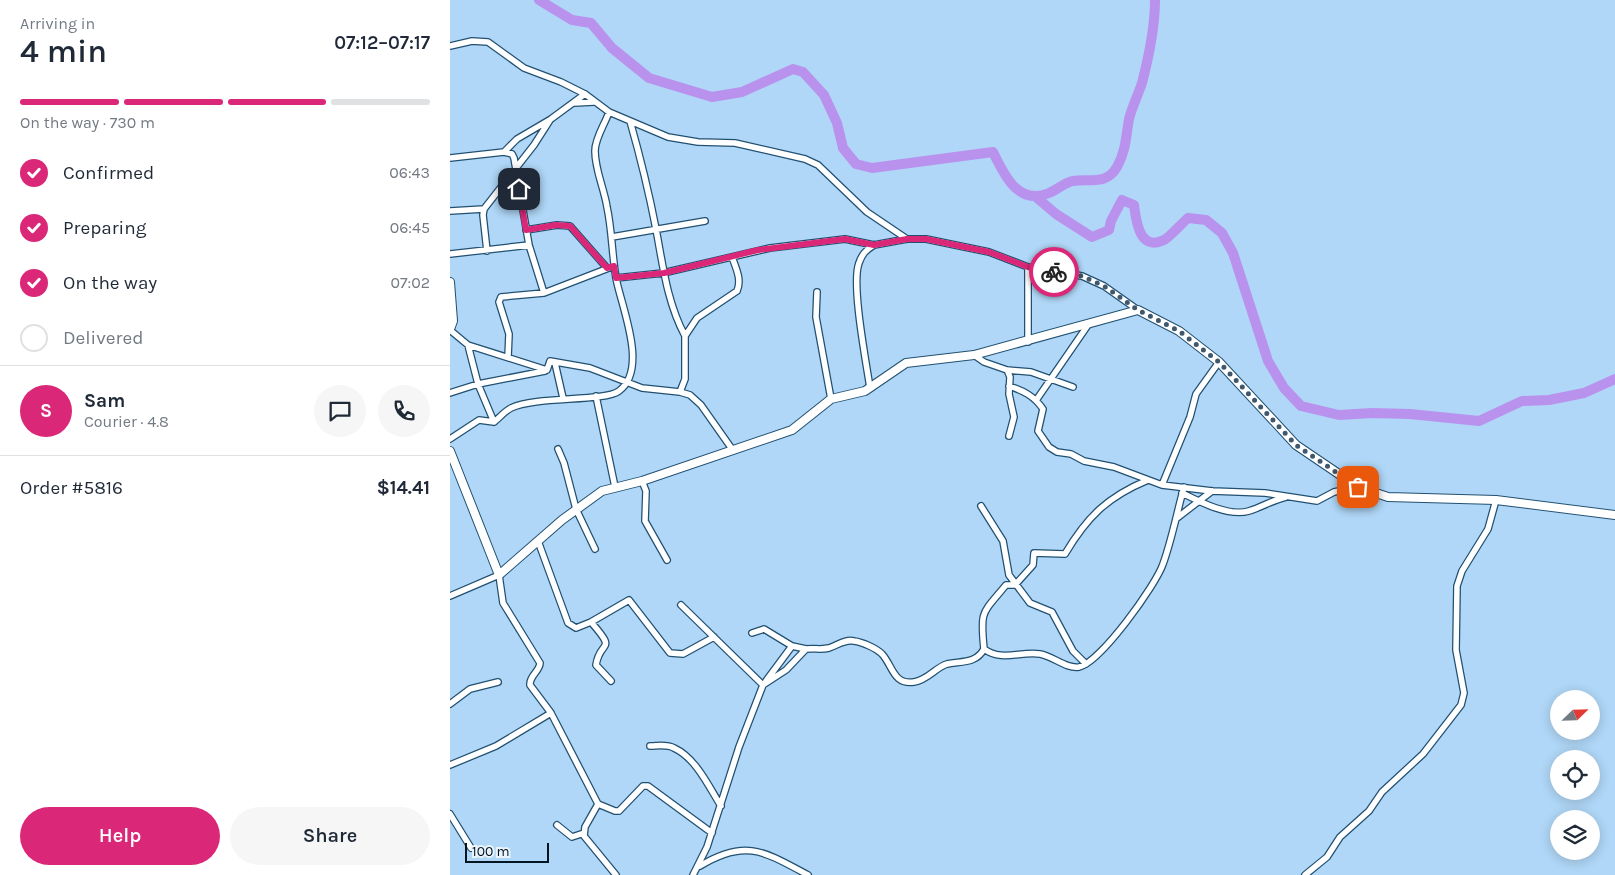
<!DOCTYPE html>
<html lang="en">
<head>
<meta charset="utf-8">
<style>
	body { margin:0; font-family:Karla,sans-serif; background:#f6f6f7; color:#1f2937; height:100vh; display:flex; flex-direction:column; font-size:19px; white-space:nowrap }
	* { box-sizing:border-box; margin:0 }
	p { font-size:16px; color:#747a83 }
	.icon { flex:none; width:28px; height:28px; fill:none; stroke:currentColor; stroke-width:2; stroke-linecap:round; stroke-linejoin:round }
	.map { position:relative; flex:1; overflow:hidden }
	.details { display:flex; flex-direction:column; background:#fff; width:450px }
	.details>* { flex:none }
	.needle { width:32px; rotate:67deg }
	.buttons { position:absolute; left:1100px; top:690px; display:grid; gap:10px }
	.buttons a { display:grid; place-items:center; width:50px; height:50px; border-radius:50%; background:#fff; box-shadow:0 2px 12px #0003; font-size:25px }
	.scale { position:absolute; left:15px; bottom:12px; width:84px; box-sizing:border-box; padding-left:5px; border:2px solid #031422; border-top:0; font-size:14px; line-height:18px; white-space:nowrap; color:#031422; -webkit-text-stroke:4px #eaf4fc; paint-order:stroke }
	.pin { position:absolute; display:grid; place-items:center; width:42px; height:42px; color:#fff; margin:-21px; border-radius:10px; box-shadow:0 2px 8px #0006 }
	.courier { position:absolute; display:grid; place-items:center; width:50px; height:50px; margin:-25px; border:4px solid #db2777; border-radius:50%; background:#fff; color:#222; box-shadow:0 1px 6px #0007 }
	.summary em { font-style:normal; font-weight:600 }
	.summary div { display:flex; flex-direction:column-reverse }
	.summary { display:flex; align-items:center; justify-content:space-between; height:85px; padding:0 20px }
	h1 { font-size:32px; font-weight:600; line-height:38px }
	.bar { display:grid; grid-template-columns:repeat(4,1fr); gap:8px 5px; align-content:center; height:60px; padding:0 20px }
	.bar i { height:6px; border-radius:4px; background:#e0e1e3 }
	.bar .current { background:#db2777 }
	.bar p { grid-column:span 4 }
	.line { display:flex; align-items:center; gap:12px; padding:0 20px; border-top:1px solid #e0e1e3 }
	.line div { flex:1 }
	.round { display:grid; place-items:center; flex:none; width:52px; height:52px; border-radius:26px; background:#f6f6f7 }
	ol { padding:0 20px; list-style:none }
	li { display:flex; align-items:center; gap:15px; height:55px }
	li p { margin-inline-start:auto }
	li .icon { padding:5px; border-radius:50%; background:#db2777; color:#fff; stroke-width:4 }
	li:last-child { color:#747a83 }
	li i { width:28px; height:28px; border:2px solid #e0e1e3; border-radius:50% }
	.action { display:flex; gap:10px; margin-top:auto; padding:10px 20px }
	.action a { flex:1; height:58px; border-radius:30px; background:#db2777; color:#fff; font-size:20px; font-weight:600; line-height:58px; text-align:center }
	.action a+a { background:#f6f6f7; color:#1f2937 }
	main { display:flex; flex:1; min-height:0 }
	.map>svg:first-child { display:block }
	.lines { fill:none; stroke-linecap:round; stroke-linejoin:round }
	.river { stroke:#b992ee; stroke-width:10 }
	.minor-casing { stroke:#215071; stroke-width:8 }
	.tertiary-casing { stroke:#215071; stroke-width:10 }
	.minor { stroke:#fff; stroke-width:5.5 }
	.tertiary { stroke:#fff; stroke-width:8 }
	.done { stroke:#40586d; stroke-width:5; stroke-dasharray:0 9 }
	.route { stroke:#db2777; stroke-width:6 }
</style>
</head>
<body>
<main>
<section class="details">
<div class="summary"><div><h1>4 min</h1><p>Arriving in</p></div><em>07:12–07:17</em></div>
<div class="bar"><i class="current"></i><i class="current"></i><i class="current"></i><i></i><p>On the way · 730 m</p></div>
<ol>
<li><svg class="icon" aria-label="check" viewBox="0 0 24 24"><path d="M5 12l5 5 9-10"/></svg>Confirmed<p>06:43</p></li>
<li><svg class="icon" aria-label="check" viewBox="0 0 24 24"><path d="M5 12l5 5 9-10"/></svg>Preparing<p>06:45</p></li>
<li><svg class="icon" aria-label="check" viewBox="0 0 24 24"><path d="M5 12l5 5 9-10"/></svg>On the way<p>07:02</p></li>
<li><i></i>Delivered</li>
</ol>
<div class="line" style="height:90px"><b class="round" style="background:#db2777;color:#fff">S</b><div><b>Sam</b><p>Courier · 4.8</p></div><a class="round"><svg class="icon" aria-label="chat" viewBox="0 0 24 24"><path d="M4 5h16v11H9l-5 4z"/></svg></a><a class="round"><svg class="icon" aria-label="phone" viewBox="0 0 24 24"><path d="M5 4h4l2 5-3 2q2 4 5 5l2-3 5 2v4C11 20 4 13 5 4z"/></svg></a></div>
<div class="line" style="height:65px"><div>Order #5816</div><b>$14.41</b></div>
<div class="action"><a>Help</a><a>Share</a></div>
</section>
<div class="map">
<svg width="1165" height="875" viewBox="0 0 1165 875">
	<rect width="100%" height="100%" fill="#b0d7f7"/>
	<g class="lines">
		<path class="river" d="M89 0 122 20 141 23 162 48 199 78 262 97 292 92 343 69 353 72 374 95 387 123 393 148 406 164 422 168 543 152C554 175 568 206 599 193 607 190 615 182 623 181 639 178 656 186 667 167 676 151 676 136 679 119 682 107 688 95 692 83 699 56 705 28 705 0
			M586 197 606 214 642 237 659 230 661 221 672 200 684 205C686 220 689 252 714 240 720 237 732 223 738 218L756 220 772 233 783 253 818 361 834 388 851 406 889 415 922 413 960 414 1029 421 1072 401 1099 400 1134 393 1165 379"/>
		<defs>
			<path id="minor" d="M0 46 22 41 38 42 74 68 111 82 135 94 159 112 218 137 248 142 285 143 355 159 368 165 417 212 457 239
				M124 103 144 102
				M180 121C190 156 199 193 206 229 213 266 217 302 235 336
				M54 152 62 154 64 158 79 245 94 293
				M0 158 54 152 67 139 101 119 135 94
				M34 209 33 215 37 251
				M0 211 34 209 84 145 100 120
				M76 230 107 225 120 226 157 268
				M162 237 255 221
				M0 254 79 245
				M166 278 213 273 320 248 395 239 424 245 457 239H476L539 252 578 267 632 276 654 286 688 310
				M367 292 366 317 381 399
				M0 330 18 345 97 370 100 361 140 368 192 388 230 392 240 395 251 405 282 449
				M578 342V267
				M18 345 28 384 44 422
				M524 355 534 362 557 370 560 377 559 394 564 417 559 436
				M58 357 59 334 49 302 51 297 94 293 164 266
				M105 363 113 398
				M557 370 581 372 623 387
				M559 386C574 391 584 396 593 409L588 431 599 447 607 452 621 454 634 461 664 467 712 485 762 491 815 493 867 501 884 492 908 487
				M420 388C416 361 401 284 409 263 412 254 416 250 424 245
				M230 392 235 379V336L247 318 287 291C292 280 286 268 282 257
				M0 393 28 384 95 371
				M146 396 165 487
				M587 399 638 325
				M0 439 29 420 44 422C49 418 55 411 61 408 86 396 154 402 169 391 199 369 171 306 166 278 162 255 162 230 157 207 154 188 145 170 145 151 145 138 155 124 159 112
				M108 449 114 463 126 509 145 549
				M192 481 196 491 195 521 217 560
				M712 485 740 417 746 394 769 362
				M732 493C750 502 779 517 799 511 812 507 823 500 836 497
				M531 506 553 541 559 575 580 603 602 612 623 651 636 664
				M727 518 762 491
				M88 541 118 623 126 628 141 622C168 653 150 639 146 665L161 681
				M0 596 49 575 53 603 90 663C90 671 79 676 80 685L101 713
				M231 605 313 685
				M141 622 179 600 220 653 233 654 264 637
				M302 633 314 629 342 646
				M534 649C530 610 532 614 556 585H565L583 565 584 553 615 554C637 517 657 497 698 480
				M316 681 342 646 356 649
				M0 704 20 689 48 682
				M200 746C208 746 217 744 224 748 246 758 259 787 271 806
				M0 765 46 746 101 713 148 804 135 827 134 836 166 875
				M148 804 165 811H169L193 786H198L262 833
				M0 814 21 848
				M107 825 122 837 134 833
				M250 866C296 838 315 852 358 875
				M243 875 257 847 289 747 313 685 336 670 356 649C364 648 371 650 379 648 388 645 395 639 404 641 412 642 426 648 432 654 443 666 443 685 464 682 478 680 486 667 497 664 511 661 526 664 534 649 552 662 570 651 590 654 603 656 616 669 629 667 650 663 706 585 713 564 722 539 727 512 734 487
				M855 875 877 857 890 837 919 811 932 792 973 754 1011 705 1014 693 1006 650 1007 586 1012 571 1038 529 1046 500"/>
			<path id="tertiary" d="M0 282 3 321 0 329
				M0 451 49 575 112 520 152 491 192 481 342 430 381 399 415 391 456 363 524 355 688 310 729 331 769 362 846 445 908 487 938 497 1046 500 1165 515"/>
		</defs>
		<use href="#minor" class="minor-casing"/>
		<use href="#tertiary" class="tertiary-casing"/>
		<use href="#minor" class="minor"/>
		<use href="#tertiary" class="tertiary"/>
	</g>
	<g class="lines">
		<path class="done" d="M604 272 632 276 654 286 688 310 729 331 769 362 846 445 908 487"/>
		<path class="route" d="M69 189 76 230 106 225 120 226 157 268 164 266 166 278 214 273 308 250 395 239 424 245 457 239H476L539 252 578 267 604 272"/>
	</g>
</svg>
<div class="buttons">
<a><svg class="needle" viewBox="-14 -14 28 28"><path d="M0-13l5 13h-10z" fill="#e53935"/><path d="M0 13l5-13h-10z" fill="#747a83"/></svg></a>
<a><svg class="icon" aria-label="locate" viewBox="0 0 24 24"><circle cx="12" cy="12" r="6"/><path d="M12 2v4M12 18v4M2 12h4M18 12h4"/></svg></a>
<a><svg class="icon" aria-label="layers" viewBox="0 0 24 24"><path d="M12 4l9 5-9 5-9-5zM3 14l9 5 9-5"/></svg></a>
</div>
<div class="scale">100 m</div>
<div class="pin" style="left:908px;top:487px;background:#ea580c"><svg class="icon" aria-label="bag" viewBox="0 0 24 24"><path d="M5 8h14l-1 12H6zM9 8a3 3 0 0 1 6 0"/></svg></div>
<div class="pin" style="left:69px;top:189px;background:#1f2937"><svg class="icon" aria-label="home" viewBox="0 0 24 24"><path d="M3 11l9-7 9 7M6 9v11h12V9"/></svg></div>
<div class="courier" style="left:604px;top:272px"><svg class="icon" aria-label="bike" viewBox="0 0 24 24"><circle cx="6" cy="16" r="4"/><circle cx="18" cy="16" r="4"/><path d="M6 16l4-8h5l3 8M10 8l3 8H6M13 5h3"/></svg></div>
</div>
</main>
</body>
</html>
